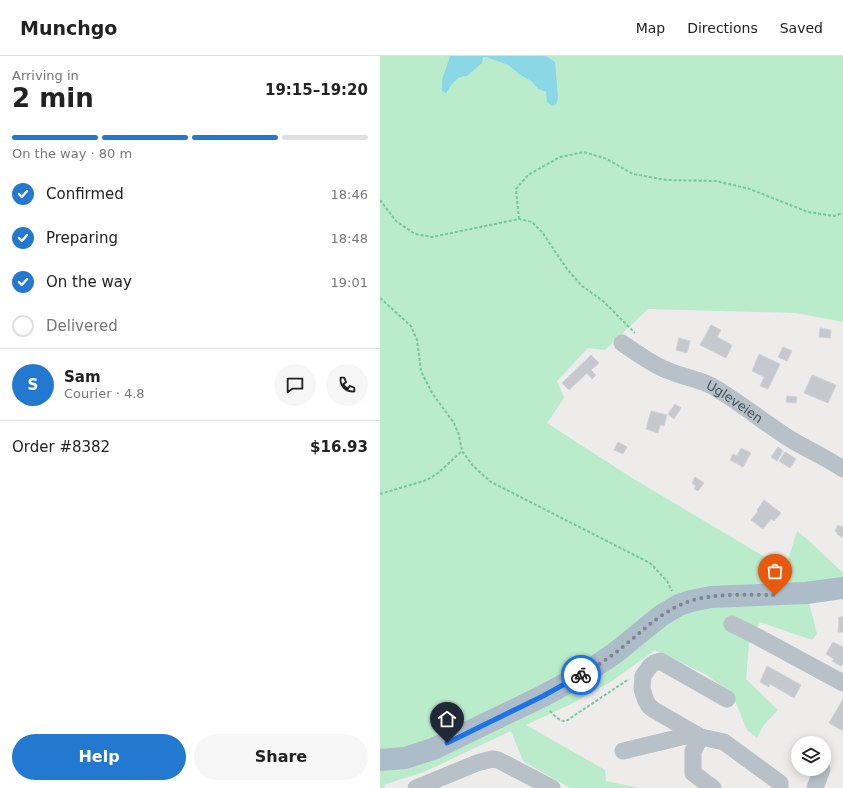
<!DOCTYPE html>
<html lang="en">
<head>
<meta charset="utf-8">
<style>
	body { margin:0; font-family:"DejaVu Sans",sans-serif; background:#f6f6f6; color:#222; height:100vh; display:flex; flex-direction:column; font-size:15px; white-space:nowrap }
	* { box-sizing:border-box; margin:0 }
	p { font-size:13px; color:#767676 }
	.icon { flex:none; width:22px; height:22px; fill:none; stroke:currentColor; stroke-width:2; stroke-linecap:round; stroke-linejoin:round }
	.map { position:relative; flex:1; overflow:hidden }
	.details { display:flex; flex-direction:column; background:#fff; width:380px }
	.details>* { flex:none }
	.buttons { position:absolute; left:411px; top:680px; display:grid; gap:8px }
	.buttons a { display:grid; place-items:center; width:40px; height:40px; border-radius:50%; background:#fff; box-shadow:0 2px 10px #0003; font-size:20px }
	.pin { position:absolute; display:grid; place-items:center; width:34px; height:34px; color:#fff; margin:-41px -17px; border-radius:50% 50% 50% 0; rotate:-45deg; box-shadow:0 0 4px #0007 }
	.pin .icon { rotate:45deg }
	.courier { position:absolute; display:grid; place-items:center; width:40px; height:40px; margin:-20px; border:3px solid #1a73e8; border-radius:50%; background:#fff; color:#222; box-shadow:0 1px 5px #0007 }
	.overview em { font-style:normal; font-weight:700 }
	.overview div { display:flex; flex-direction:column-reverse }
	.overview { display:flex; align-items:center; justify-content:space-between; height:68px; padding:0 12px }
	h1 { font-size:26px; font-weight:700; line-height:30px }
	.bar { display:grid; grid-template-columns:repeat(4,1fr); gap:6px 4px; align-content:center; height:48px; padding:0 12px }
	.bar i { height:5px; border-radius:3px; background:#e0e0e0 }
	.bar .on { background:#2379d0 }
	.bar p { grid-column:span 4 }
	.line { display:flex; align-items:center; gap:10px; padding:0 12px; border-top:1px solid #e0e0e0 }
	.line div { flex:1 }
	.round { display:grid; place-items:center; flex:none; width:42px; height:42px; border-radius:21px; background:#f6f6f6 }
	ol { padding:0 12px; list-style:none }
	li { display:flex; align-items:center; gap:12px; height:44px }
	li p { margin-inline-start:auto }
	li .icon { padding:4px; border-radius:50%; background:#2379d0; color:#fff; stroke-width:4 }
	li:last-child { color:#767676 }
	li i { width:22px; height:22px; border:2px solid #e0e0e0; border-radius:50% }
	.button { display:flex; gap:8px; margin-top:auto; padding:8px 12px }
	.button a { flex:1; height:46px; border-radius:24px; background:#2379d0; color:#fff; font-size:16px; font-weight:700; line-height:46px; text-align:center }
	.button a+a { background:#f6f6f6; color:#222 }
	header { display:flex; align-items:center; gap:24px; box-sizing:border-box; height:56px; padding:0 20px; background:#fff; border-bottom:1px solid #e0e0e0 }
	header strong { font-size:19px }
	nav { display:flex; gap:22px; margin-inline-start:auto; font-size:14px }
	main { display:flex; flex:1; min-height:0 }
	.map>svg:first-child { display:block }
	.green { fill:#baebca }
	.water { fill:#8ad8e5 }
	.building { fill:#c5c9ce; stroke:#cfd2d7 }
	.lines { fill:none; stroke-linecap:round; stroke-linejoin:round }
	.path { stroke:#75c699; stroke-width:2; stroke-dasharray:3 2; stroke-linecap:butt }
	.minor { stroke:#b7c1c7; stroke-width:17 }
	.major { stroke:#acbcc9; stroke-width:22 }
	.done { stroke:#80868b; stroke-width:4; stroke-dasharray:0 7.2 }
	.route { stroke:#1a73e8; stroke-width:5 }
	.labels { text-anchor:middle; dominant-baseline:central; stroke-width:3; stroke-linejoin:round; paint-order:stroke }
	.street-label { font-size:13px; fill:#455057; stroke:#fff }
</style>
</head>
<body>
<header>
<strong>Munchgo</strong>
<nav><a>Map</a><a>Directions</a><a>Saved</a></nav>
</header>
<main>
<section class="details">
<div class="overview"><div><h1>2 min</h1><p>Arriving in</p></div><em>19:15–19:20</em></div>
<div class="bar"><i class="on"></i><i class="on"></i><i class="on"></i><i></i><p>On the way · 80 m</p></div>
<ol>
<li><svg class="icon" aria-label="check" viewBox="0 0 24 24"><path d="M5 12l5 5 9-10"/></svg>Confirmed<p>18:46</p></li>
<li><svg class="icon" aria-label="check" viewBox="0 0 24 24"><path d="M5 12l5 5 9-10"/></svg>Preparing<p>18:48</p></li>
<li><svg class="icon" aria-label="check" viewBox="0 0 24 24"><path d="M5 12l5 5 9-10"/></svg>On the way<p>19:01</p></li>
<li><i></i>Delivered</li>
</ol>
<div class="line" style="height:72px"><b class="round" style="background:#2379d0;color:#fff">S</b><div><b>Sam</b><p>Courier · 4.8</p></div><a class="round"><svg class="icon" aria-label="chat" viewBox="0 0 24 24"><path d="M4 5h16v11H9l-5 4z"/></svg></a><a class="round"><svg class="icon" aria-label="phone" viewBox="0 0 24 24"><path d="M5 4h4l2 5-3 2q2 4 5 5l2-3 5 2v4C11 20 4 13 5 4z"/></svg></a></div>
<div class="line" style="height:52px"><div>Order #8382</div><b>$16.93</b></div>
<div class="button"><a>Help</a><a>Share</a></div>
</section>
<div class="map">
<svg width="463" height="732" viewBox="0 0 463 732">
	<rect width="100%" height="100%" fill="#eeebeb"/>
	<path class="green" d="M0 0H70L62 23 73 25 106 1 128 9 140 19 151 25 158 33 166 36 175 6 166 0H463V266L416 257 268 253 225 294 208 292 177 325 184 342 167 367 252 422 405 513 417 475 427 483 463 517V524L425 531 437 578 432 584 380 566 369 588 366 623 398 654 383 670 377 682 367 674 354 642 348 635 327 619 275 594 232 625 193 647 146 669 225 714 226 725 258 732H190L143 705 131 675 44 716 6 728 3 732H0Z"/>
	<path class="water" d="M70 0H166L175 6 178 42 176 48 173 50 167 46 166 36 158 33 151 25 140 19 128 9 106 1 103 2 102 7 87 20C76 20 72 28 66 37L62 35V23Z"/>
	<path class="building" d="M331 269 341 274 337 281 352 289 346 302 320 289Z
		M440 272 451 274 450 282 439 281Z
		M299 282 310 285 307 297 296 294Z
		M403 291 412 295 407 305 398 301Z
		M379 298 400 308 388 333 380 330 384 321 372 315Z
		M211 299 219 307 211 314 216 319 212 323 207 317 189 334 182 327Z
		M432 319 456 329 448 347 424 337Z
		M407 340 417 341 416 347 406 346Z
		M295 348 301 352 294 363 288 358Z
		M271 355 287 359 284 370 280 369 278 377 266 373Z
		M238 386 247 391 243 398 234 394Z
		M398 391 403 395 397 405 391 401Z
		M361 392 371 397 363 411 350 404 353 398 357 400Z
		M405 396 416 403 410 412 399 405Z
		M315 421 324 427 318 435 314 433 316 430 312 427Z
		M384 444 401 457 394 465 391 463 383 473 371 464 378 455 377 454Z
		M458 469 461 471 463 469V482L457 478 458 477 455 475Z
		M459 561H463V576H458Z
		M453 586 463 591V608L461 610 452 605 454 603 446 598Z
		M387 610 421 629 414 642 390 628 389 631 380 626Z
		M463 643V675L449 667Z"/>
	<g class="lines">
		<path class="path" d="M0 144 16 165 35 178 52 181 139 163 152 166 162 176 187 213 202 230 223 245 255 277
			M139 163 136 133 148 119 180 101 204 96 227 103 253 118 286 124 336 125 370 133 428 156 454 160 463 157
			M0 242 31 270 37 284 41 315 52 337 74 367 79 379 82 395 93 410 111 426 270 507 287 525 292 535
			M0 438 47 424 58 417 82 395
			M170 655C174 659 180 666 186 665L249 623"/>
		<g class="minor">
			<path id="s1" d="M242 287C257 297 272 309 289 315 303 321 318 323 332 330 358 345 382 365 407 381 426 393 445 401 463 413"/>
			<path d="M352 568 378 581 463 627"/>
			<path d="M347 643 280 605 274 607 270 610 263 620 262 633 266 645 269 650 274 654 321 681 344 686 400 727V732"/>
			<path d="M321 681 313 695V717L333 732"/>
			<path d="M243 695 314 678"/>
			<path d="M36 732 97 707 112 703 118 704 172 732"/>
			<path d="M435 732 442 713"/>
		</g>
		<path class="major" d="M0 704 25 702 53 693 163 640 207 616 235 597 282 559 299 549 311 545 331 541 426 537 463 532"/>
	</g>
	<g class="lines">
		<path class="done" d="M201 619C213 613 224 605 235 597 259 579 280 555 310 545 334 537 369 539 395 539"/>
		<path class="route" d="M67 687 163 640 201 619"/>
	</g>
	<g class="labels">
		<g class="street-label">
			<text stroke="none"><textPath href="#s1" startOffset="128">Ugleveien</textPath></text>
		</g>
	</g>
</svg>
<div class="buttons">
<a><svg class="icon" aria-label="layers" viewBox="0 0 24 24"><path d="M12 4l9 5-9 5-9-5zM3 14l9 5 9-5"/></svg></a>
</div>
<div class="pin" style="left:395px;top:539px;background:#ea580c"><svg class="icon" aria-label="bag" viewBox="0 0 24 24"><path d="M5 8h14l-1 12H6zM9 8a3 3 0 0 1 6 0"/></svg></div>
<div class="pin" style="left:67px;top:687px;background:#1f2937"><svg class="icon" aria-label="home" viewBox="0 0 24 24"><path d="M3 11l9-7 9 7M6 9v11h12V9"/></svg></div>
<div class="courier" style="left:201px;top:619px"><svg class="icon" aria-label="bike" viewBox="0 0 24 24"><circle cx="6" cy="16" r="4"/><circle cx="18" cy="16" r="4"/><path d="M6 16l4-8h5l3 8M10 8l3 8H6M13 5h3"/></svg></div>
</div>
</main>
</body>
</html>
